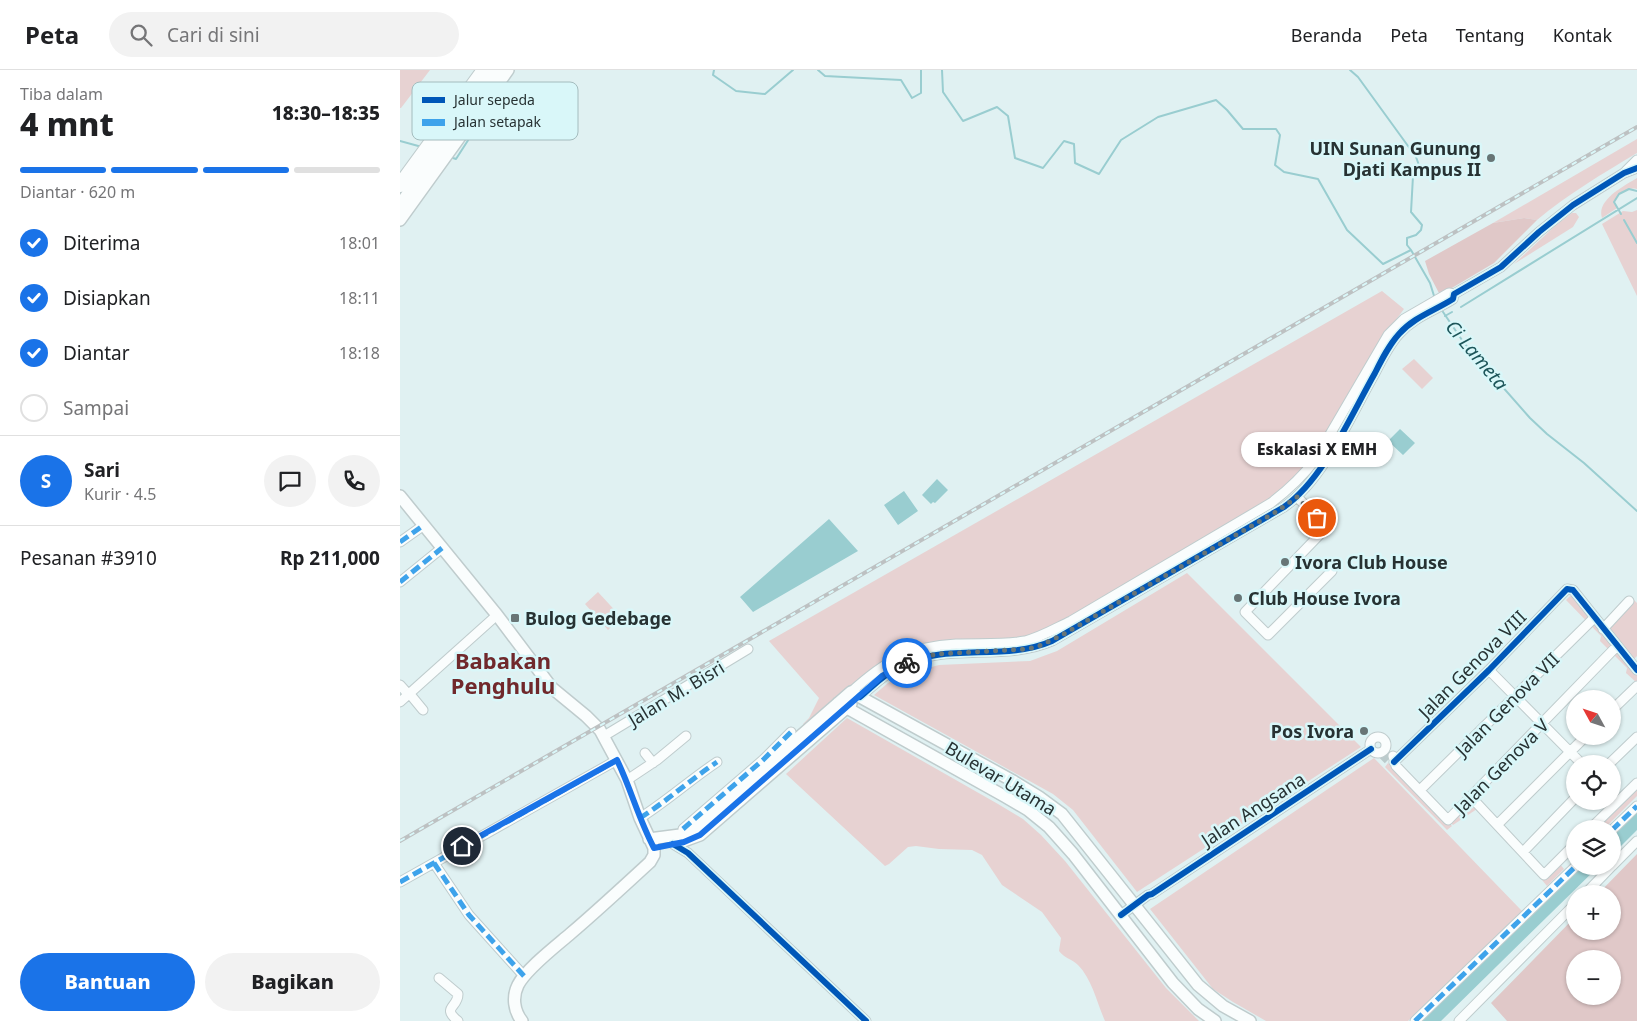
<!DOCTYPE html>
<html lang="id">
<head>
<meta charset="utf-8">
<style>
	body { margin:0; font-family:"Noto Sans",sans-serif; background:#f2f2f2; color:#202124; height:100vh; display:flex; flex-direction:column; font-size:19px; white-space:nowrap }
	* { box-sizing:border-box; margin:0 }
	p { font-size:16px; color:#757577 }
	.icon { flex:none; width:28px; height:28px; fill:none; stroke:currentColor; stroke-width:2; stroke-linecap:round; stroke-linejoin:round }
	.map { position:relative; flex:1; overflow:hidden }
	.details { display:flex; flex-direction:column; background:#fff; width:400px }
	.details>* { flex:none }
	.needle { width:32px; rotate:310deg }
	.tools { position:absolute; left:1166px; top:620px; display:grid; gap:10px }
	.tools a { display:grid; place-items:center; width:55px; height:55px; border-radius:50%; background:#fff; box-shadow:0 1px 4px #0004; font-size:25px }
	.pin { position:absolute; display:grid; place-items:center; width:42px; height:42px; color:#fff; margin:-21px; border:2px solid #fff; border-radius:50%; box-shadow:0 1px 5px #0007 }
	.courier { position:absolute; display:grid; place-items:center; width:50px; height:50px; margin:-25px; border:4px solid #1a73e8; border-radius:50%; background:#fff; color:#222; box-shadow:0 1px 6px #0007 }
	.bubble { position:absolute; height:35px; border-radius:18px; background:#fff; box-shadow:0 1px 4px #0004; font-size:16px; font-weight:800; line-height:35px; text-align:center }
	.overview em { font-style:normal; font-weight:800 }
	.overview div { display:flex; flex-direction:column-reverse }
	.overview { display:flex; align-items:center; justify-content:space-between; height:85px; padding:0 20px }
	h1 { font-size:32px; font-weight:800; line-height:38px }
	.bar { display:grid; grid-template-columns:repeat(4,1fr); gap:8px 5px; align-content:center; height:60px; padding:0 20px }
	.bar i { height:6px; border-radius:4px; background:#e0e0e0 }
	.bar .on { background:#1a73e8 }
	.bar p { grid-column:span 4 }
	.line { display:flex; align-items:center; gap:12px; padding:0 20px; border-top:1px solid #e0e0e0 }
	.line div { flex:1 }
	.round { display:grid; place-items:center; flex:none; width:52px; height:52px; border-radius:26px; background:#f2f2f2 }
	ol { padding:0 20px; list-style:none }
	li { display:flex; align-items:center; gap:15px; height:55px }
	li p { margin-inline-start:auto }
	li .icon { padding:5px; border-radius:50%; background:#1a73e8; color:#fff; stroke-width:4 }
	li:last-child { color:#757577 }
	li i { width:28px; height:28px; border:2px solid #e0e0e0; border-radius:50% }
	.cta { display:flex; gap:10px; margin-top:auto; padding:10px 20px }
	.cta a { flex:1; height:58px; border-radius:30px; background:#1a73e8; color:#fff; font-size:20px; font-weight:800; line-height:58px; text-align:center }
	.cta a+a { background:#f2f2f2; color:#202124 }
	header { display:flex; align-items:center; gap:30px; box-sizing:border-box; height:70px; padding:0 25px; background:#fff; border-bottom:1px solid #e0e0e0 }
	header strong { font-size:24px }
	nav { display:flex; gap:28px; margin-inline-start:auto; font-size:18px }
	.search { width:350px; height:45px; background:#f2f2f2; display:flex; align-items:center; gap:12px; box-sizing:border-box; padding:0 18px; border-radius:28px; color:#757577; font-size:19px }
	main { display:flex; flex:1; min-height:0 }
	.map>svg:first-child { display:block }
	.green { fill:#e7d2d2 }
	.forest { fill:#e0c8c8; fill-rule:evenodd }
	.water { fill:#99cdd0 }
	.lines { fill:none; stroke-linecap:round; stroke-linejoin:round }
	.stream { stroke:#99cdd0; stroke-width:2 }
	.minor-tunnel { stroke:#bbcbcc; stroke-width:9; stroke-dasharray:9 4.5; stroke-linecap:butt }
	.minor-casing { stroke:#bfcccd; stroke-width:11 }
	.major-casing { stroke:#bfcccd; stroke-width:14 }
	.highway-casing { stroke:#bfcccd; stroke-width:16 }
	.minor { stroke:#fafdfd; stroke-width:9 }
	.major { stroke:#fafdfd; stroke-width:11 }
	.highway { stroke:#fafdfd; stroke-width:14 }
	.rail-casing { stroke:#bdc1c2; stroke-width:4 }
	.rail { stroke:#d9f7f9; stroke-width:2; stroke-dasharray:5.5; stroke-linecap:butt }
	.quiet { stroke:#3ea3eb; stroke-width:5; stroke-dasharray:10 5; stroke-linecap:butt }
	.cycleway-casing { stroke:#d9f7f9; stroke-width:9 }
	.cycleway { stroke:#0057b8; stroke-width:6 }
	.done { stroke:#687576; stroke-width:5; stroke-dasharray:0 9 }
	.route { stroke:#1a73e8; stroke-width:6 }
	.poi-dot { fill:#687576; stroke:#d9f7f9; stroke-width:2 }
	.labels { text-anchor:middle; dominant-baseline:central; stroke-width:5; stroke-linejoin:round; paint-order:stroke }
	.poi-label { font-size:18px; font-weight:bold; fill:#273233; stroke:#d9f7f9; text-anchor:start }
	.street-label { font-size:18px; fill:#273233; stroke:#d9f7f9 }
	.water-label { font-size:19px; font-style:italic; fill:#1d565a; stroke:#d9f7f9 }
	.district-label { font-size:22px; font-weight:bold; fill:#70292c; stroke:#d9f7f9 }
	.key { fill:#d9f7f9; stroke:#a4bcbe; stroke-width:1 }
	.key-label { font-size:14px; fill:#273233 }
</style>
</head>
<body>
<header>
<strong>Peta</strong>
<div class="search"><svg class="icon" aria-label="search" viewBox="0 0 24 24"><circle cx="10" cy="10" r="6"/><path d="M15 15l6 6"/></svg>Cari di sini</div>
<nav><a>Beranda</a><a>Peta</a><a>Tentang</a><a>Kontak</a></nav>
</header>
<main>
<section class="details">
<div class="overview"><div><h1>4 mnt</h1><p>Tiba dalam</p></div><em>18:30–18:35</em></div>
<div class="bar"><i class="on"></i><i class="on"></i><i class="on"></i><i></i><p>Diantar · 620 m</p></div>
<ol>
<li><svg class="icon" aria-label="check" viewBox="0 0 24 24"><path d="M5 12l5 5 9-10"/></svg>Diterima<p>18:01</p></li>
<li><svg class="icon" aria-label="check" viewBox="0 0 24 24"><path d="M5 12l5 5 9-10"/></svg>Disiapkan<p>18:11</p></li>
<li><svg class="icon" aria-label="check" viewBox="0 0 24 24"><path d="M5 12l5 5 9-10"/></svg>Diantar<p>18:18</p></li>
<li><i></i>Sampai</li>
</ol>
<div class="line" style="height:90px"><b class="round" style="background:#1a73e8;color:#fff">S</b><div><b>Sari</b><p>Kurir · 4.5</p></div><a class="round"><svg class="icon" aria-label="chat" viewBox="0 0 24 24"><path d="M4 5h16v11H9l-5 4z"/></svg></a><a class="round"><svg class="icon" aria-label="phone" viewBox="0 0 24 24"><path d="M5 4h4l2 5-3 2q2 4 5 5l2-3 5 2v4C11 20 4 13 5 4z"/></svg></a></div>
<div class="line" style="height:65px"><div>Pesanan #3910</div><b>Rp 211,000</b></div>
<div class="cta"><a>Bantuan</a><a>Bagikan</a></div>
</section>
<div class="map">
<svg width="1237" height="951" viewBox="0 0 1237 951">
	<rect width="100%" height="100%" fill="#e0f1f2"/>
	<path class="green" d="M0 0H30L1 38H0Z
		M1237 69V83C1202 104 1168 124 1137 150L1124 148 1093 153Z
		M1237 108V119C1226 117 1220 122 1214 132L1217 138 1202 148C1196 130 1224 116 1237 108Z
		M1237 140V226L1202 154 1223 141 1232 142Z
		M1172 143H1176L1179 147 1173 157 1114 194 1155 156Z
		M982 221 1004 239 978 274 912 388 900 404 869 430 646 560 624 567 582 570 496 585 474 597 406 657 403 654 409 648 419 628 369 571Z
		M1014 289 1033 308 1022 319 1002 299Z
		M787 503 961 677 737 822 673 740 653 724 474 625 488 613 505 604 539 595 630 591 657 581Z
		M198 522 221 547 208 560 185 534Z
		M1172 524 1177 529 1212 577 1237 604V613L1226 603 1227 598 1200 571 1201 566 1166 530Z
		M1234 530 1237 533V586L1231 592 1206 559Z
		M447 648 598 734 623 749 641 765 665 791 766 918 799 951H705C697 933 692 909 678 895 672 889 664 888 659 881L661 868 642 842 602 815 582 785 572 780 539 779 516 776 508 777 489 794 485 796 386 704Z
		M974 688 1122 841 1008 951H866L833 932 813 919 750 839Z
		M988 693 993 697 1052 756 1047 760 985 697Z
		M1237 716V726L1204 759H1194Z
		M1070 732 1077 739 1053 755 1049 751Z
		M1159 793 1164 799 1147 816 1142 810Z"/>
	<path class="forest" d="M1124 148 1137 150 1094 193 1040 225 1029 204 1025 191 1093 153Z
		M1237 784V951H1107L1091 933 1175 847V861H1212V824H1198ZM1175 889H1212V926H1175Z"/>
	<path class="water" d="M1000 359 1015 373 1003 385 988 371Z
		M537 409 548 420 535 433 533 432 531 434 522 425Z
		M504 421 518 441 498 455 484 435Z
		M429 449 458 481 353 542 340 527Z
		M1237 741V760L1213 784V765Z
		M1180 796H1199L1041 951H1022Z"/>
	<g class="lines">
		<path class="stream" d="M314 0 313 5 336 21 365 24 393 0
			M418 0 425 6 501 10 512 28 521 23V0
			M542 0 543 22 563 51 597 37 608 46 615 88 643 98 664 71 674 74 675 93 699 104 721 70 758 47 816 30 827 40 843 59H876L880 65 875 95 884 102 918 109 947 160 983 194 1011 180
			M950 0 958 7 1016 87 1020 98 1013 106 1011 142 1022 155 1021 160 1016 165 1007 168V175L1011 180 1030 213 1035 229
			M0 71 22 77
			M50 87 56 89 94 30 116 27
			M1221 144 1214 132 1219 124 1229 119 1237 121
			M1224 150 1237 173
			M1061 237 1237 128
			M1041 239 1064 273 1130 348 1147 364 1184 393 1237 441
			M1045 246 1052 242"/>
		<path class="minor-tunnel" d="M983 685 988 690"/>
		<defs>
			<path id="minor" d="M1226 101 1237 90
				M897 427 927 457 845 542 868 565 932 501
				M0 472 24 455
				M0 512 42 478
				M1203 559 1229 531
				M1089 600 1182 694
				M0 615 8 624
				M451 622C484 592 510 576 556 574 579 573 603 575 625 571 641 567 656 558 671 551L871 433C888 420 902 407 915 390L988 265 1004 249 1049 223 1054 224
				M9 623 23 640
				M460 627C473 616 484 604 500 596 547 572 604 592 652 571L884 437C924 409 951 345 975 303 982 289 989 275 999 264 1014 247 1034 241 1053 229L1054 224 1101 197 1139 162 1173 135 1224 103 1237 98
				M0 632 97 545
				M1212 640 1237 616
				M204 666 348 579
				M970 675a8 8 0 1 1 16 0a8 8 0 1 1-16 0Z
				M245 683 253 693
				M993 686 996 696 1048 750 1217 576
				M994 692 1089 600 1167 519 1173 520 1237 600
				M1209 694 1237 667
				M227 710 257 690 286 666
				M1020 720 1194 548
				M1071 727 1144 805 1175 774
				M240 748C267 731 290 710 317 692
				M1098 754 1186 666
				M283 759 363 690 391 662
				M1190 759 1237 713
				M1212 760 1237 736
				M273 774 288 783 466 951
				M1123 782 1175 728
				M34 793 69 845 124 906
				M1212 796 1237 771
				M0 812 217 690
				M1185 824 1212 796
				M721 845 748 825 752 824 971 679
				M39 908 58 924C58 938 41 937 58 951
				M1015 951 1176 796
				M1059 951 1175 834"/>
			<path id="major" d="M0 150 108 0
				M0 426 97 545 152 618 186 646 200 660 227 710 240 748 254 778V785L250 792C224 816 197 841 170 864 156 876 126 899 118 915 112 927 114 941 122 951
				M438 633 604 726 628 740 649 757 673 784 773 913 798 939 815 951
				M249 769 280 765 296 757 451 622 613 711 639 727 662 744 798 915 823 936 850 951
				M278 773 300 765 451 634"/>
			<path id="highway" d="M0 115 84 0
				M0 137 99 0"/>
		</defs>
		<use href="#minor" class="minor-casing"/>
		<use href="#major" class="major-casing"/>
		<use href="#highway" class="highway-casing"/>
		<use href="#minor" class="minor"/>
		<use href="#major" class="major"/>
		<use href="#highway" class="highway"/>
		<defs>
			<path id="rail" d="M0 771 1237 57"/>
		</defs>
		<use href="#rail" class="rail-casing"/>
		<use href="#rail" class="rail"/>
		<path class="quiet" d="M0 472 24 455
			M0 512 42 478
			M240 748C267 731 290 710 317 692
			M283 759 363 690 391 662
			M1212 760 1237 736
			M34 793 69 845 124 906
			M0 812 217 690
			M1015 951 1176 796"/>
		<defs>
			<path id="cycleway" d="M460 627C473 616 484 604 500 596 547 572 604 592 652 571L884 437C924 409 951 345 975 303 982 289 989 275 999 264 1014 247 1034 241 1053 229L1054 224 1101 197 1139 162 1173 135 1224 103 1237 98
				M994 692 1089 600 1167 519 1173 520 1237 600
				M273 774 288 783 466 951
				M721 845 748 825 752 824 971 679"/>
		</defs>
		<use href="#cycleway" class="cycleway-casing"/>
		<use href="#cycleway" class="cycleway"/>
	</g>
	<g class="lines">
		<path class="done" d="M507 593 536 584 628 579 639 576 662 565 876 442 897 427 917 448"/>
		<path class="route" d="M62 776 217 690C231 719 239 750 254 778L284 772 300 765 482 606 507 593"/>
	</g>
	<g class="poi-dot">
		<circle cx="1091" cy="88" r="5"/>
		<circle cx="885" cy="492" r="5"/>
		<circle cx="838" cy="528" r="5"/>
		<rect x="110" y="543" width="10" height="10" rx="2.5"/>
		<circle cx="964" cy="661" r="5"/>
	</g>
	<g class="labels">
		<g class="poi-label">
			<text x="1081" y="78" text-anchor="end">UIN Sunan Gunung<tspan x="1081" dy="21">Djati Kampus II</tspan></text>
			<text x="895" y="492">Ivora Club House</text>
			<text x="848" y="528">Club House Ivora</text>
			<text x="125" y="548">Bulog Gedebage</text>
			<text x="954" y="661" text-anchor="end">Pos Ivora</text>
		</g>
		<g class="street-label">
			<text transform="translate(1072 594) rotate(-45)">Jalan Genova VIII</text>
			<text transform="translate(276 623) rotate(-31)">Jalan M. Bisri</text>
			<text transform="translate(1107 634) rotate(-45)">Jalan Genova VII</text>
			<text transform="translate(1101 696) rotate(-45)">Jalan Genova V</text>
			<text transform="translate(601 708) rotate(31)">Bulevar Utama</text>
			<text transform="translate(853 739) rotate(-33)">Jalan Angsana</text>
		</g>
		<g class="water-label">
			<text transform="translate(1077 285) rotate(50)">Ci Lameta</text>
		</g>
		<g class="district-label">
			<text x="103" y="590">Babakan<tspan x="103" dy="25">Penghulu</tspan></text>
		</g>
	</g>
	<rect x="12" y="12" width="166" height="58" rx="8" class="key"/>
	<rect x="22" y="27" width="23" height="6" fill="#0057b8"/>
	<rect x="22" y="49" width="23" height="7" fill="#3ea3eb"/>
	<g class="key-label">
		<text x="54" y="35">Jalur sepeda</text>
		<text x="54" y="57">Jalan setapak</text>
	</g>
</svg>
<div class="tools">
<a><svg class="needle" viewBox="-14 -14 28 28"><path d="M0-13l5 13h-10z" fill="#e53935"/><path d="M0 13l5-13h-10z" fill="#757577"/></svg></a>
<a><svg class="icon" aria-label="locate" viewBox="0 0 24 24"><circle cx="12" cy="12" r="6"/><path d="M12 2v4M12 18v4M2 12h4M18 12h4"/></svg></a>
<a><svg class="icon" aria-label="layers" viewBox="0 0 24 24"><path d="M12 4l9 5-9 5-9-5zM3 14l9 5 9-5"/></svg></a>
<a>+</a>
<a>−</a>
</div>
<div class="pin" style="left:917px;top:448px;background:#ea580c"><svg class="icon" aria-label="bag" viewBox="0 0 24 24"><path d="M5 8h14l-1 12H6zM9 8a3 3 0 0 1 6 0"/></svg></div>
<div class="pin" style="left:62px;top:776px;background:#1f2937"><svg class="icon" aria-label="home" viewBox="0 0 24 24"><path d="M3 11l9-7 9 7M6 9v11h12V9"/></svg></div>
<div class="courier" style="left:507px;top:593px"><svg class="icon" aria-label="bike" viewBox="0 0 24 24"><circle cx="6" cy="16" r="4"/><circle cx="18" cy="16" r="4"/><path d="M6 16l4-8h5l3 8M10 8l3 8H6M13 5h3"/></svg></div>
<div class="bubble" style="left:841px;top:362px;width:152px">Eskalasi X EMH</div>
</div>
</main>
</body>
</html>
